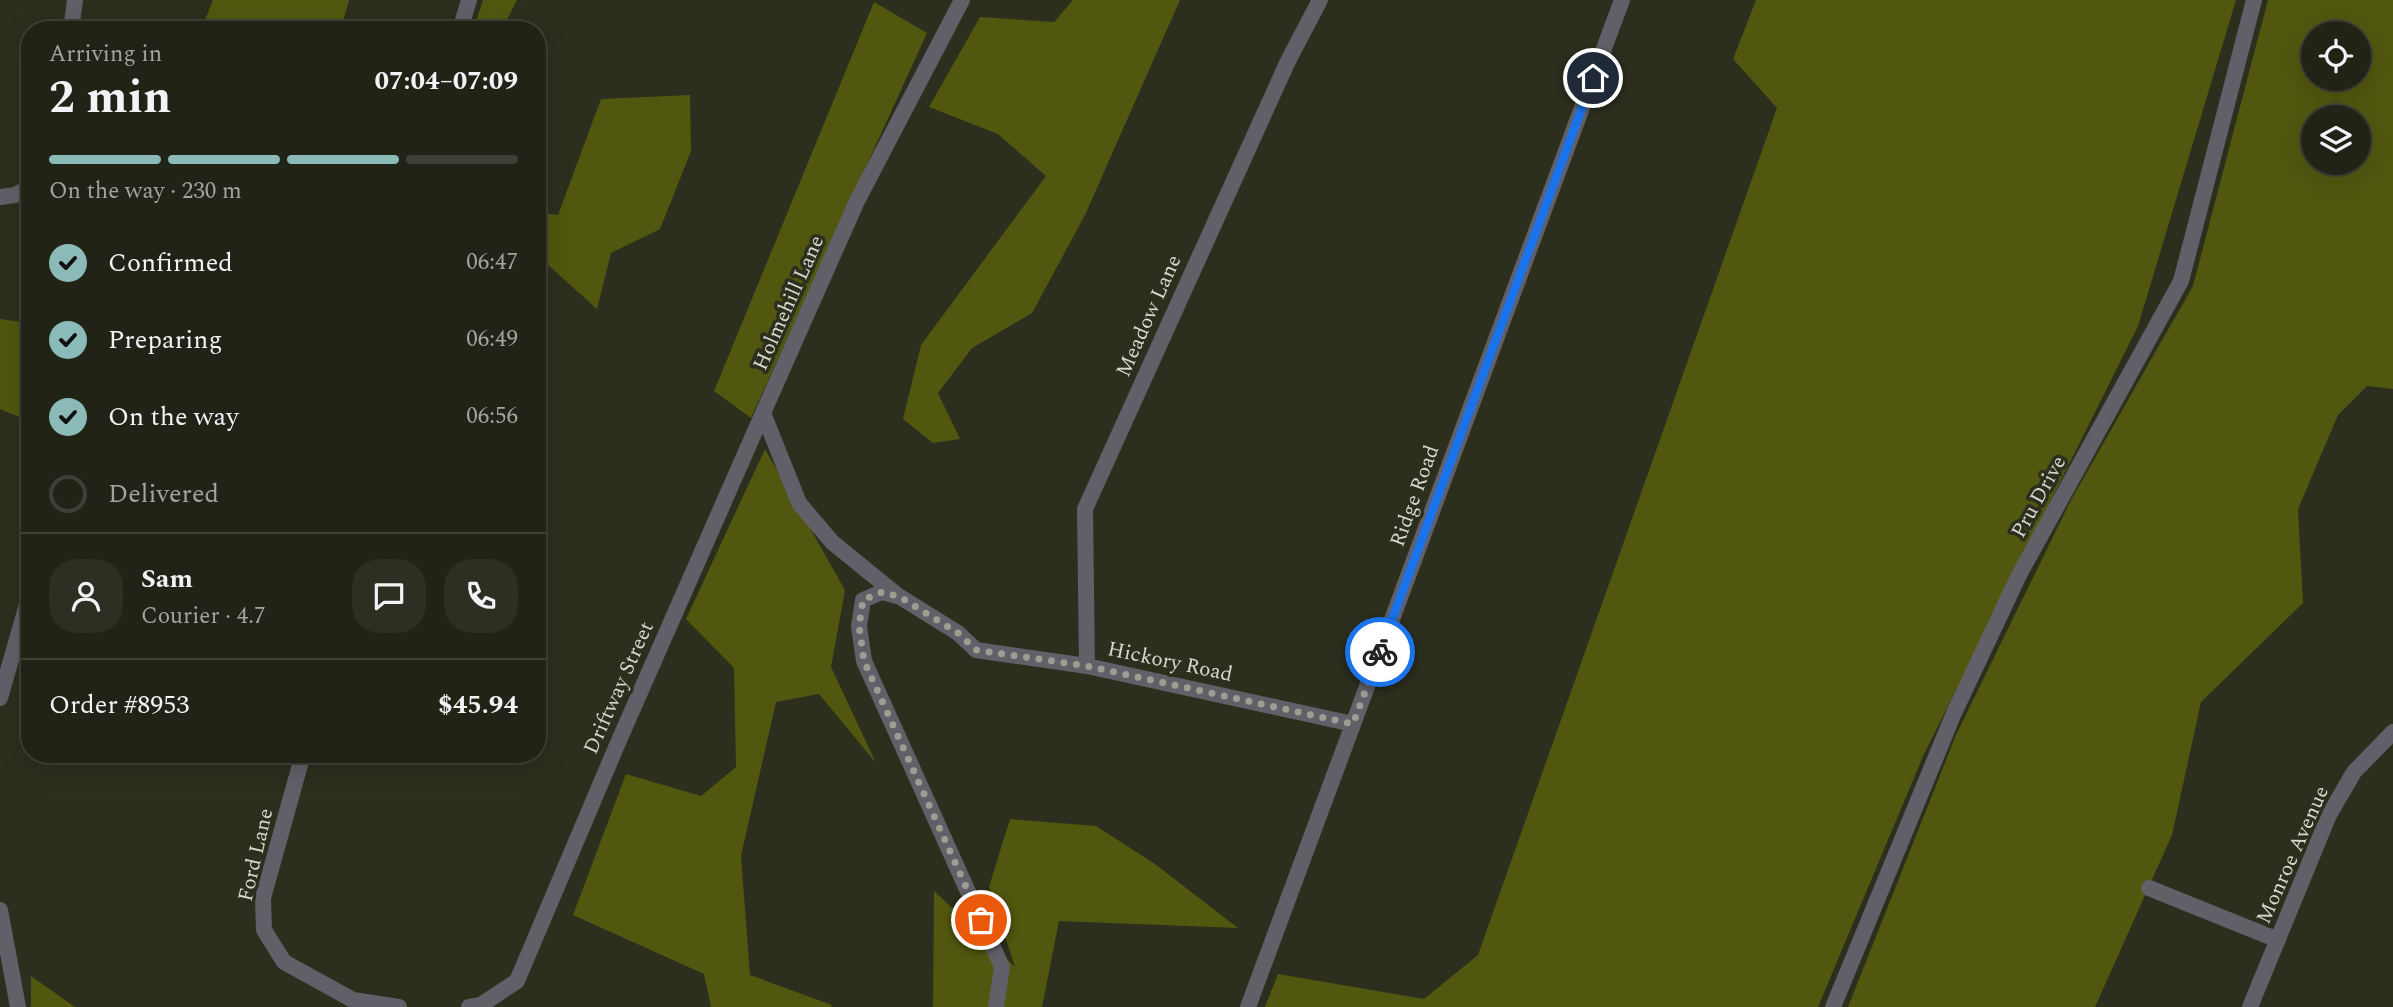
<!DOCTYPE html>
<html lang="en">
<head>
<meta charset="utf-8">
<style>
	body { margin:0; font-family:Spectral,serif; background:#2d2f23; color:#f1f3f6; height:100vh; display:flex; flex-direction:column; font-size:26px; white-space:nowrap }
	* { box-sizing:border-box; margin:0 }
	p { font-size:23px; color:#a2a4a1 }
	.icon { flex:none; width:38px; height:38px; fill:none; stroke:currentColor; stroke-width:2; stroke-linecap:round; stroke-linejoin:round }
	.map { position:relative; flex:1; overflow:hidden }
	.side { position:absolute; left:21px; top:21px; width:525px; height:742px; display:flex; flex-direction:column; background:#212316; border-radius:28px; box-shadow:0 7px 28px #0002,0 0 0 2px #3e4035 }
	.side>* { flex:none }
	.controls { position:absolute; left:2301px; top:21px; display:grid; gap:14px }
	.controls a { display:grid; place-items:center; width:70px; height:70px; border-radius:50%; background:#212316; box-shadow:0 7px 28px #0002,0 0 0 2px #3e4035; font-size:35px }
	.pin { position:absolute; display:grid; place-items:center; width:60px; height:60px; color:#fff; margin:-30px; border:4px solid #fff; border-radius:50%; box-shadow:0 2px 7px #0007 }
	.courier { position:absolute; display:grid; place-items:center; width:70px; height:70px; margin:-35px; border:5px solid #1a73e8; border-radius:50%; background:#fff; color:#222; box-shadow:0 2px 9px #0007 }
	.head em { font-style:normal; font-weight:700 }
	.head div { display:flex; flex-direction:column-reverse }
	.head { display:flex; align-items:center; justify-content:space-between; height:119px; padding:0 28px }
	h1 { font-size:46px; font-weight:700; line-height:52px }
	.bar { display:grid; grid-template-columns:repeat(4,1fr); gap:10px 7px; align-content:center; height:84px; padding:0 28px }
	.bar i { height:9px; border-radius:5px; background:#3e4035 }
	.bar .active { background:#8bbbb9 }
	.bar p { grid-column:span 4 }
	.line { display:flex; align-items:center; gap:18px; padding:0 28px; border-top:2px solid #3e4035 }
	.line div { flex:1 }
	.round { display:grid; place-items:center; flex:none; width:74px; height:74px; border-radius:28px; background:#2d2f23 }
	ol { padding:0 28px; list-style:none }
	li { display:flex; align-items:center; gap:21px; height:77px }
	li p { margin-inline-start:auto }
	li .icon { padding:7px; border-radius:50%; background:#8bbbb9; color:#111; stroke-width:4 }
	li:last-child { color:#a2a4a1 }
	li i { width:38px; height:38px; border:4px solid #3e4035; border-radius:50% }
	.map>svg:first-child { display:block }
	.green { fill:#51570f; fill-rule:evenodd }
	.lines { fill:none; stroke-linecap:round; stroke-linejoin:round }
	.street { stroke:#615f67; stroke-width:16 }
	.done { stroke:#9b9e91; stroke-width:7; stroke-dasharray:0 12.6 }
	.route { stroke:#1a73e8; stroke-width:9 }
	.labels { text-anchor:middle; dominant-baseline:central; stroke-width:7; stroke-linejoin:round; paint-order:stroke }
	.street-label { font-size:21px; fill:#d7d9cf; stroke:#2c2f1e }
</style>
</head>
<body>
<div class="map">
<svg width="2393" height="1007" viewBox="0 0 2393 1007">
	<rect width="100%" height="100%" fill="#2c2f1e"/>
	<path class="green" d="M213 0H349L341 30H201Z
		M483 0H517L502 30H473Z
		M1073 0H1180L1085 215 1032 313 972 348 938 393 960 439 933 443 903 419 921 345 1046 176 998 134 929 107 980 17 1054 22Z
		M1756 0H2236L2138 326 1924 754 1818 1007H1265L1278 974 1424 999 1478 955 1777 108 1733 59Z
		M2268 0H2393V389L2367 386 2338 415 2298 509 2303 603 2201 702 2172 835 2095 1007H1848L1956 735 2071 500 2193 286ZM2314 33H2359V79H2314ZM2314 117H2359V163H2314Z
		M874 2 927 33 751 418 714 391Z
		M690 95 691 151 660 229 611 253 597 309 537 255V212L558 215 601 99Z
		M0 319 30 323V418L26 420 0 409Z
		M765 449 845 590 831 667 876 763 819 694 776 702 741 856 750 975 832 1005 831 1007H711L704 974 573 915 626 774 701 796 736 767 734 668 686 619Z
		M1010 819 1096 826 1155 864 1238 928 1059 921 1042 1007H933L934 891 1015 967 989 887Z
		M31 976 75 1007H31Z"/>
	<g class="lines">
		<path class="street" d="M962 0 857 201 763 413 799 503 832 542 897 595 958 633 976 650 1087 666 1353 724
			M71 30 75 0
			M460 30 469 0
			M0 197 15 195 30 187
			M897 596 882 592 863 600 859 626 864 661 1002 967 996 1007
			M1087 666 1085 509 1288 61 1320 0
			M0 698 30 594
			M303 754 263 898 264 930 284 962 353 1000 399 1007
			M2149 888 2278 940
			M0 910 18 1007
			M469 1007 481 1005 517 981 617 745 763 413
			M1248 1007 1622 0
			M1833 1007 1954 713 2019 575 2181 281 2254 0
			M2250 1007 2329 815 2354 772 2393 732"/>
	</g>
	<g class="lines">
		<path class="done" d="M981 920 864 661 859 626 863 600 882 592 900 597 958 633 976 650 1087 666 1353 724 1380 652"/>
		<path class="route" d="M1380 652 1593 78"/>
	</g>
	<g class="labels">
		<g class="street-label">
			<text transform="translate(789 303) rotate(-66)">Holmehill Lane</text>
			<text transform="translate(1149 316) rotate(-66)">Meadow Lane</text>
			<text transform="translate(1415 496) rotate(-70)">Ridge Road</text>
			<text transform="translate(2039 497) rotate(-61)">Pru Drive</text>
			<text transform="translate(1170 662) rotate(12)">Hickory Road</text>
			<text transform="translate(619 688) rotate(-66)">Driftway Street</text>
			<text transform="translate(256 855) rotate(-77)">Ford Lane</text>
			<text transform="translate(2293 855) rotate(-66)">Monroe Avenue</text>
		</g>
	</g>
</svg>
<div class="controls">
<a><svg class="icon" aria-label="locate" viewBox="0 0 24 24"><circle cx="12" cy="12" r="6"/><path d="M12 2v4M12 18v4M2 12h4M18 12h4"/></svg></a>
<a><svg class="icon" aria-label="layers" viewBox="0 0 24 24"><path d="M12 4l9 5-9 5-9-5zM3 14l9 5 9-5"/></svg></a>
</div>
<div class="pin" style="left:981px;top:920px;background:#ea580c"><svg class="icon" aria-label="bag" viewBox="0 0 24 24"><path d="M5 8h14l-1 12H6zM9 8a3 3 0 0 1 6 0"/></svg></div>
<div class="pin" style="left:1593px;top:78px;background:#1f2937"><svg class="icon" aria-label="home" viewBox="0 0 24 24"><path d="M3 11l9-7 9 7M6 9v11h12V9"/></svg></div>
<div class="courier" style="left:1380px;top:652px"><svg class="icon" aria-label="bike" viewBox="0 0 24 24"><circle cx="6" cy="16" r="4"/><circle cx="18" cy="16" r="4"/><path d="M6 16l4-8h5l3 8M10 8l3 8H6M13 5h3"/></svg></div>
<section class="side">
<div class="head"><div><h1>2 min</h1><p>Arriving in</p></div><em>07:04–07:09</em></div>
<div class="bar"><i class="active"></i><i class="active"></i><i class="active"></i><i></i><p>On the way · 230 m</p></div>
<ol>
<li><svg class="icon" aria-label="check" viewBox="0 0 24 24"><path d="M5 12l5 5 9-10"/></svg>Confirmed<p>06:47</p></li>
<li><svg class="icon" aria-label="check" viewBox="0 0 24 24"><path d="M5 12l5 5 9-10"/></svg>Preparing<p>06:49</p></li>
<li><svg class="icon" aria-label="check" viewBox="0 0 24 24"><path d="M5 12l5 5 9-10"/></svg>On the way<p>06:56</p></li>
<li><i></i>Delivered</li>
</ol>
<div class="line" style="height:126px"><a class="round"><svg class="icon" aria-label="person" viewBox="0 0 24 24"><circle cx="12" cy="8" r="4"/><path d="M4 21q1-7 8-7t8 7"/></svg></a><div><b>Sam</b><p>Courier · 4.7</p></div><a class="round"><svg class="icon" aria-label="chat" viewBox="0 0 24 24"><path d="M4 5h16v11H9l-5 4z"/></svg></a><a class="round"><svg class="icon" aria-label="phone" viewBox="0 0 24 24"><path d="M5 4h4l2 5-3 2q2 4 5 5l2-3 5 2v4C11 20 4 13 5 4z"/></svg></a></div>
<div class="line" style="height:91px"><div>Order #8953</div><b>$45.94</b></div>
</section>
</div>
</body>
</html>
